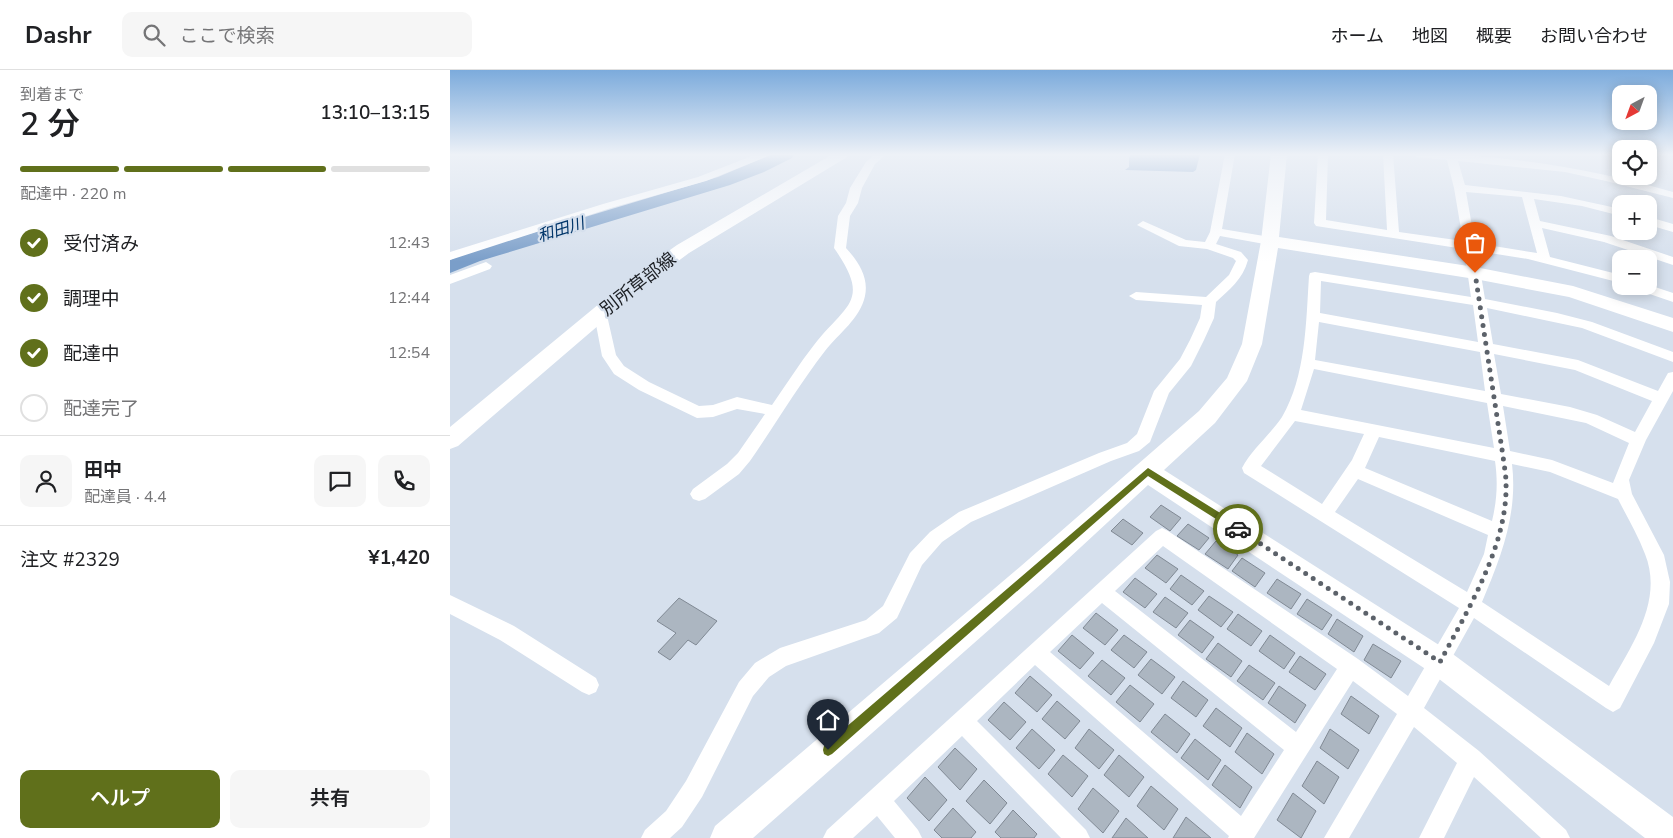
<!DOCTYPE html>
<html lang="ja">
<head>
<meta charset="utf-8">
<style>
	body { margin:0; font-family:"Nunito Sans","Noto Sans JP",sans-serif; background:#f6f6f6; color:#202124; height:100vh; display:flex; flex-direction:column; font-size:19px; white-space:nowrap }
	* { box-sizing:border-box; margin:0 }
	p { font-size:16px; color:#757577 }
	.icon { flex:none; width:28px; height:28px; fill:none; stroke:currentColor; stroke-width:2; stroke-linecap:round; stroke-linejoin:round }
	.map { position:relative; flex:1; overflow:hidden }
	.side { display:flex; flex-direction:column; background:#fff; width:450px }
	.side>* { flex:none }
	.needle { width:32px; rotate:221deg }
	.tools { position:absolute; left:1162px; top:15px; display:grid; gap:10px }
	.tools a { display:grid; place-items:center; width:45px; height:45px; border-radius:10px; background:#fff; box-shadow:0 2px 12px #0003; font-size:25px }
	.pin { position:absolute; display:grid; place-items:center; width:42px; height:42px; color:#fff; margin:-51px -21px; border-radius:50% 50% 50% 0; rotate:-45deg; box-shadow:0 0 5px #0007 }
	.pin .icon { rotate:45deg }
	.courier { position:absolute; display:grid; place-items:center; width:50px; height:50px; margin:-25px; border:4px solid #60701b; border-radius:50%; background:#fff; color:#222; box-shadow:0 1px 6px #0007 }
	.headline em { font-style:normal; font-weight:600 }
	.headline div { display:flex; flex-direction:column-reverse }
	.headline { display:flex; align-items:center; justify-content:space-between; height:85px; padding:0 20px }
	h1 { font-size:32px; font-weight:600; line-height:38px }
	.bar { display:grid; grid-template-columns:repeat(4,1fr); gap:8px 5px; align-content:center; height:60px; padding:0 20px }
	.bar i { height:6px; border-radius:4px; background:#e0e0e0 }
	.bar .active { background:#60701b }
	.bar p { grid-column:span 4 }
	.line { display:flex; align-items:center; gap:12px; padding:0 20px; border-top:1px solid #e0e0e0 }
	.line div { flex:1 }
	.round { display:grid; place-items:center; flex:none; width:52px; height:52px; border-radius:10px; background:#f6f6f6 }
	ol { padding:0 20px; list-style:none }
	li { display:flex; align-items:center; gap:15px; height:55px }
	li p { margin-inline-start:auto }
	li .icon { padding:5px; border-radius:50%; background:#60701b; color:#fff; stroke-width:4 }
	li:last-child { color:#757577 }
	li i { width:28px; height:28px; border:2px solid #e0e0e0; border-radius:50% }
	.primary-button { display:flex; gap:10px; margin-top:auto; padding:10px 20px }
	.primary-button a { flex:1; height:58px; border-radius:10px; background:#60701b; color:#fff; font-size:20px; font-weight:600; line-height:58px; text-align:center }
	.primary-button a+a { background:#f6f6f6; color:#202124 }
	header { display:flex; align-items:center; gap:30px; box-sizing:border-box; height:70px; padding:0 25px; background:#fff; border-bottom:1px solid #e0e0e0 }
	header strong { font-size:24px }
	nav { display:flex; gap:28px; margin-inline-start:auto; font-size:18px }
	.search { width:350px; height:45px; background:#f6f6f6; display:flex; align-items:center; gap:12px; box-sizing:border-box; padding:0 18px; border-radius:10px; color:#757577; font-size:19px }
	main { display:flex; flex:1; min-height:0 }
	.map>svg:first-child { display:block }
	.water { fill:#7a9ec9 }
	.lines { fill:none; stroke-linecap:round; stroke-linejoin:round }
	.river { fill:#7a9ec9; fill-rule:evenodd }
	.building { fill:#acb6c1; stroke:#808994 }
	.street { fill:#fff; fill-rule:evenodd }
	.secondary { fill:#fff; fill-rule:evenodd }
	.route { fill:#60701b }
	.done { stroke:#5c626a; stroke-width:5; stroke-dasharray:0 9 }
	.labels { text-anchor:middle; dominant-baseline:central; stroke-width:4.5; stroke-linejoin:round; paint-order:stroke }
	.far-water-label { font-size:16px; font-style:italic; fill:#003569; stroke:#d6e0ed }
	.street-label { font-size:18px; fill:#1b1e23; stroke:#d6e0ed }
</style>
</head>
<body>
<header>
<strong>Dashr</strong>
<div class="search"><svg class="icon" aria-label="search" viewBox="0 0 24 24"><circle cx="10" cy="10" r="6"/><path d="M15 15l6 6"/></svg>ここで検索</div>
<nav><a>ホーム</a><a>地図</a><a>概要</a><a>お問い合わせ</a></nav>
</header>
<main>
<section class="side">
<div class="headline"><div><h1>2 分</h1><p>到着まで</p></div><em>13:10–13:15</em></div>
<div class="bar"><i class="active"></i><i class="active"></i><i class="active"></i><i></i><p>配達中 · 220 m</p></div>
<ol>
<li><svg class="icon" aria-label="check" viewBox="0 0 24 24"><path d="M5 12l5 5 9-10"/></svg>受付済み<p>12:43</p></li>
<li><svg class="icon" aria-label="check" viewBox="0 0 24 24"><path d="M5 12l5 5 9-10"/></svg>調理中<p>12:44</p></li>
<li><svg class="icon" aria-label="check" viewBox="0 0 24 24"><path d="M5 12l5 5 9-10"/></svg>配達中<p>12:54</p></li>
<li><i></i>配達完了</li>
</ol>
<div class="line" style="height:90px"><a class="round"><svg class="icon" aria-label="person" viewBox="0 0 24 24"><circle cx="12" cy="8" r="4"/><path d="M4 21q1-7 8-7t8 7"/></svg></a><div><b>田中</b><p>配達員 · 4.4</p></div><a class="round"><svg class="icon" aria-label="chat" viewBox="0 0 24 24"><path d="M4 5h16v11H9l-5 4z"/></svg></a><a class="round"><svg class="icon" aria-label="phone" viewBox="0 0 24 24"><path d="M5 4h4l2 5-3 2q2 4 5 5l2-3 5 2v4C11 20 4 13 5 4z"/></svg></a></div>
<div class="line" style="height:65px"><div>注文 #2329</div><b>¥1,420</b></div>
<div class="primary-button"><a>ヘルプ</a><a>共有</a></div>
</section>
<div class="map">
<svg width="1223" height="768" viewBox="0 0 1223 768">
	<rect width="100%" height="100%" fill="#d6e0ed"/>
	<path class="water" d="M681 84H750L746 100 743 102 675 100 679 97V88Z"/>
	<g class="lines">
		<path class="river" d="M322 84H344L342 88 314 102 280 115 30 191 0 203V190L16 183 268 107Z"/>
	</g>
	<path class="building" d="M711 435 731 448 720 461 700 447Z
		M673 449 693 463 682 475 661 461Z
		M738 454 759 468 749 480 727 466Z
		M766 471 788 485 778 499 755 484Z
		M707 485 728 499 716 513 695 498Z
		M792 488 815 503 805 517 782 501Z
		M731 505 754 521 742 535 720 519Z
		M685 508 707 524 695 538 673 522Z
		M827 509 851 524 841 539 817 523Z
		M759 526 783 542 771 557 748 540Z
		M715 527 738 543 726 558 703 542Z
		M229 528 267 551 246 575 238 570 220 590 208 582 226 563 207 551Z
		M857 529 882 545 872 560 847 544Z
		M646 543 668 560 655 575 633 558Z
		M788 544 812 561 801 576 777 559Z
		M887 549 913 566 904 582 878 564Z
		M740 550 764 567 752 583 728 565Z
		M622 565 644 583 630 599 608 581Z
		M674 565 697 582 684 598 661 580Z
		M820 565 845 583 834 599 809 581Z
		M768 573 792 591 781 607 756 589Z
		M923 574 951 591 941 608 914 590Z
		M850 586 876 604 865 620 839 602Z
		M701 589 725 607 712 624 688 605Z
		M652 590 675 608 661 625 638 606Z
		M799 595 825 613 813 630 787 611Z
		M580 606 602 625 587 642 565 623Z
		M733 611 758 630 746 647 721 628Z
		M680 615 704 634 690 652 666 632Z
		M829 616 856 635 845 653 818 633Z
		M901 626 929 646 919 664 891 644Z
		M607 631 630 651 615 669 592 649Z
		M554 632 576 652 560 670 538 650Z
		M766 638 792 658 780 677 753 656Z
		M715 644 740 664 727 683 701 662Z
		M582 659 605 680 589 699 566 678Z
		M639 659 664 680 649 699 625 678Z
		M880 659 909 680 898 699 870 678Z
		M797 663 824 684 812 704 785 682Z
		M745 669 771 690 758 710 731 688Z
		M505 678 527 699 510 720 488 697Z
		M613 685 638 706 622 727 598 704Z
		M669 685 694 707 679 727 654 705Z
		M867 691 889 707 874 734 852 716Z
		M775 695 802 717 790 738 762 715Z
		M475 707 497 730 479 751 457 728Z
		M534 710 557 733 540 754 516 731Z
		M701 716 728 739 714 760 687 736Z
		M643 718 669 741 653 763 628 739Z
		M843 723 866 741 851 768 827 750Z
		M503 738 526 762 521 768H492L484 760Z
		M563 740 587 764 584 768H551L545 762Z
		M736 747 761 768H723Z
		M676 748 698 768H662Z"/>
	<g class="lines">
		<path class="street" d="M307 84H323L256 111 161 138 0 190V182L153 134 248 107Z
			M425 84H437L425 94 412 118 408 133 400 146 396 178C408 191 419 207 415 226 410 249 389 263 375 281 348 316 325 355 300 391L289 404 255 429 249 431 243 429 240 424 243 419 277 394 288 383 315 344 287 339 263 347 247 348 189 320 164 304 152 286 144 244 146 241H156L166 285 174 296 199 312 249 336 263 335 287 327 322 335C336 315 349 294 364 275 396 234 422 232 384 178L388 146 396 133 400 118 416 92Z
			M775 84H785L772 159 820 167 826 171 820 175 770 166 766 174 791 182 798 190C793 209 779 220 766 232L764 248 754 270 741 296 719 323 700 372 689 381 661 391 521 452 492 472 472 495 447 548 429 563 336 596 319 607 303 626 252 727 232 757 220 768H191L195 760 216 741 236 711 289 612 305 593 330 578 416 550 433 536 460 483 480 462 509 442 649 383 677 373 687 364 704 321 730 289 740 270 750 248 752 235 686 230 679 226 686 222 756 227 779 205 786 191 783 188 757 179 729 176 687 155 693 151 736 170 755 172 760 162Z
			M868 84H878L876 150 937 160 933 84H943L949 162 1013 171 1004 118 997 90 966 87 961 84C1052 84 1135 97 1223 122V128L1156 111 1115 102 1008 91 1015 115 1111 126 1171 139V146L1132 136 1084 129 1090 151 1161 166 1223 187V195L1154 172 1092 158 1100 187 1171 205V213L1078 189 1027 181 1035 229 1107 243 1142 252 1223 282V292L1132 258 1037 238 1043 274 1128 290 1208 321 1218 303 1223 302V321L1196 370 1179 410 1182 424 1214 485 1220 512 1219 534 1204 573 1170 638 1163 642 1156 638 1024 548 974 638 1029 681 1116 760 1120 768H1091L1024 707 994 768H969L1007 693 964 657 899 768H874L947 644 903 611 804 768H778L779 766 585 595 527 651 636 760 640 768H611L512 666 444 731 468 760 472 768H445L427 746 403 768H373L377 760 706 461 712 458 718 461 908 589 958 626 1009 538 794 403 792 398C802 379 820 365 832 347 856 306 856 252 859 206L860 203 865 202 1021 227 1014 179 866 156 864 153ZM1016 122 1072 127 1087 183 1025 173ZM871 211 1023 235 1028 272 870 243ZM869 252 1030 282 1035 321 865 290ZM1044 284 1125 300 1202 331 1185 362 1147 345 1120 337 1051 324ZM864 299 1037 333 1044 378 851 340ZM1053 336 1136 353 1179 373 1163 413 1102 390 1060 381ZM845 351 914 364 902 390 872 434 811 396ZM929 367 1045 391C1048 412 1047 430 1042 451L915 398ZM1062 394 1100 402 1168 429C1177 447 1188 465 1195 484 1214 531 1181 576 1159 616L1032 532C1051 487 1068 444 1062 394ZM908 409 1038 465 1034 484 1017 522 885 442ZM713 476 887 599 846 662 665 521ZM652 533 834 680 791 746 600 582Z
			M1199 147 1223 154V162L1199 155Z
			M36 192 42 196 40 199 0 214V205Z
			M1199 215 1223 223V232L1185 219 1184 216H1199Z
			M0 525 64 556 146 608 149 615 146 622 139 625 132 622 50 570 0 544Z"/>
		<path class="secondary" d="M383 84H402L239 183 192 218 8 376 0 379V357L178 210 227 175Z
			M821 84H837L829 167 1025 197 1123 216 1223 248V262L1119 227 1025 209 828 178 812 274 797 311 765 353 714 400 1000 582 1223 747V768H1195L980 602 698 415 591 514 303 768H260L265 756 571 496 749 341 777 308 792 274 811 171Z"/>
	</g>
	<linearGradient id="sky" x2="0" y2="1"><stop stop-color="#7cabdc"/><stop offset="0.44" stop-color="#edf1f7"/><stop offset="1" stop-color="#edf1f7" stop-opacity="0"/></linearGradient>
	<rect width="1223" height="192" fill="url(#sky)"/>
	<path class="route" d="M698 398 791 456V461H785L698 406 382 684 378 686 374 684 373 680 374 676Z"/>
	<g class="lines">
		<path class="done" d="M788 459 990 592C1018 539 1058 475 1056 413 1056 404 1054 395 1053 386L1025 203"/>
	</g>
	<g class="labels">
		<g class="far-water-label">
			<text transform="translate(111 160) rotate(-17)">和田川</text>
		</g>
		<g class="street-label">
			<text transform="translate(188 214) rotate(-38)">別所草部線</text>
		</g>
	</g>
</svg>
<div class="tools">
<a><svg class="needle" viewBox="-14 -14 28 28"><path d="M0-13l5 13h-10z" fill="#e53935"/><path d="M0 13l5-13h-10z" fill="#757577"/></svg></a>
<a><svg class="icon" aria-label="locate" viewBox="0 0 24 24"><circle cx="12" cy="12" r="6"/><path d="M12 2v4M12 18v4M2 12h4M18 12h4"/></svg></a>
<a>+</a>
<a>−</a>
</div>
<div class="pin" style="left:1025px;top:203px;background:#ea580c"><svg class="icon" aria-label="bag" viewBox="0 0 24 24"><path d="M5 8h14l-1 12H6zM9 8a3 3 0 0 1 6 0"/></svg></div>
<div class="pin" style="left:378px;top:680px;background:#1f2937"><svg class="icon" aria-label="home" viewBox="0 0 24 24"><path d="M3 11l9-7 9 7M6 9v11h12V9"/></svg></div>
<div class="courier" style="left:788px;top:459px"><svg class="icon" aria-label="car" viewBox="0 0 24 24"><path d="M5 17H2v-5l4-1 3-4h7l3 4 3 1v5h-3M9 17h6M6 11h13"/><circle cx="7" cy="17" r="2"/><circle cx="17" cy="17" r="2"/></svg></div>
</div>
</main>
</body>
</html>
